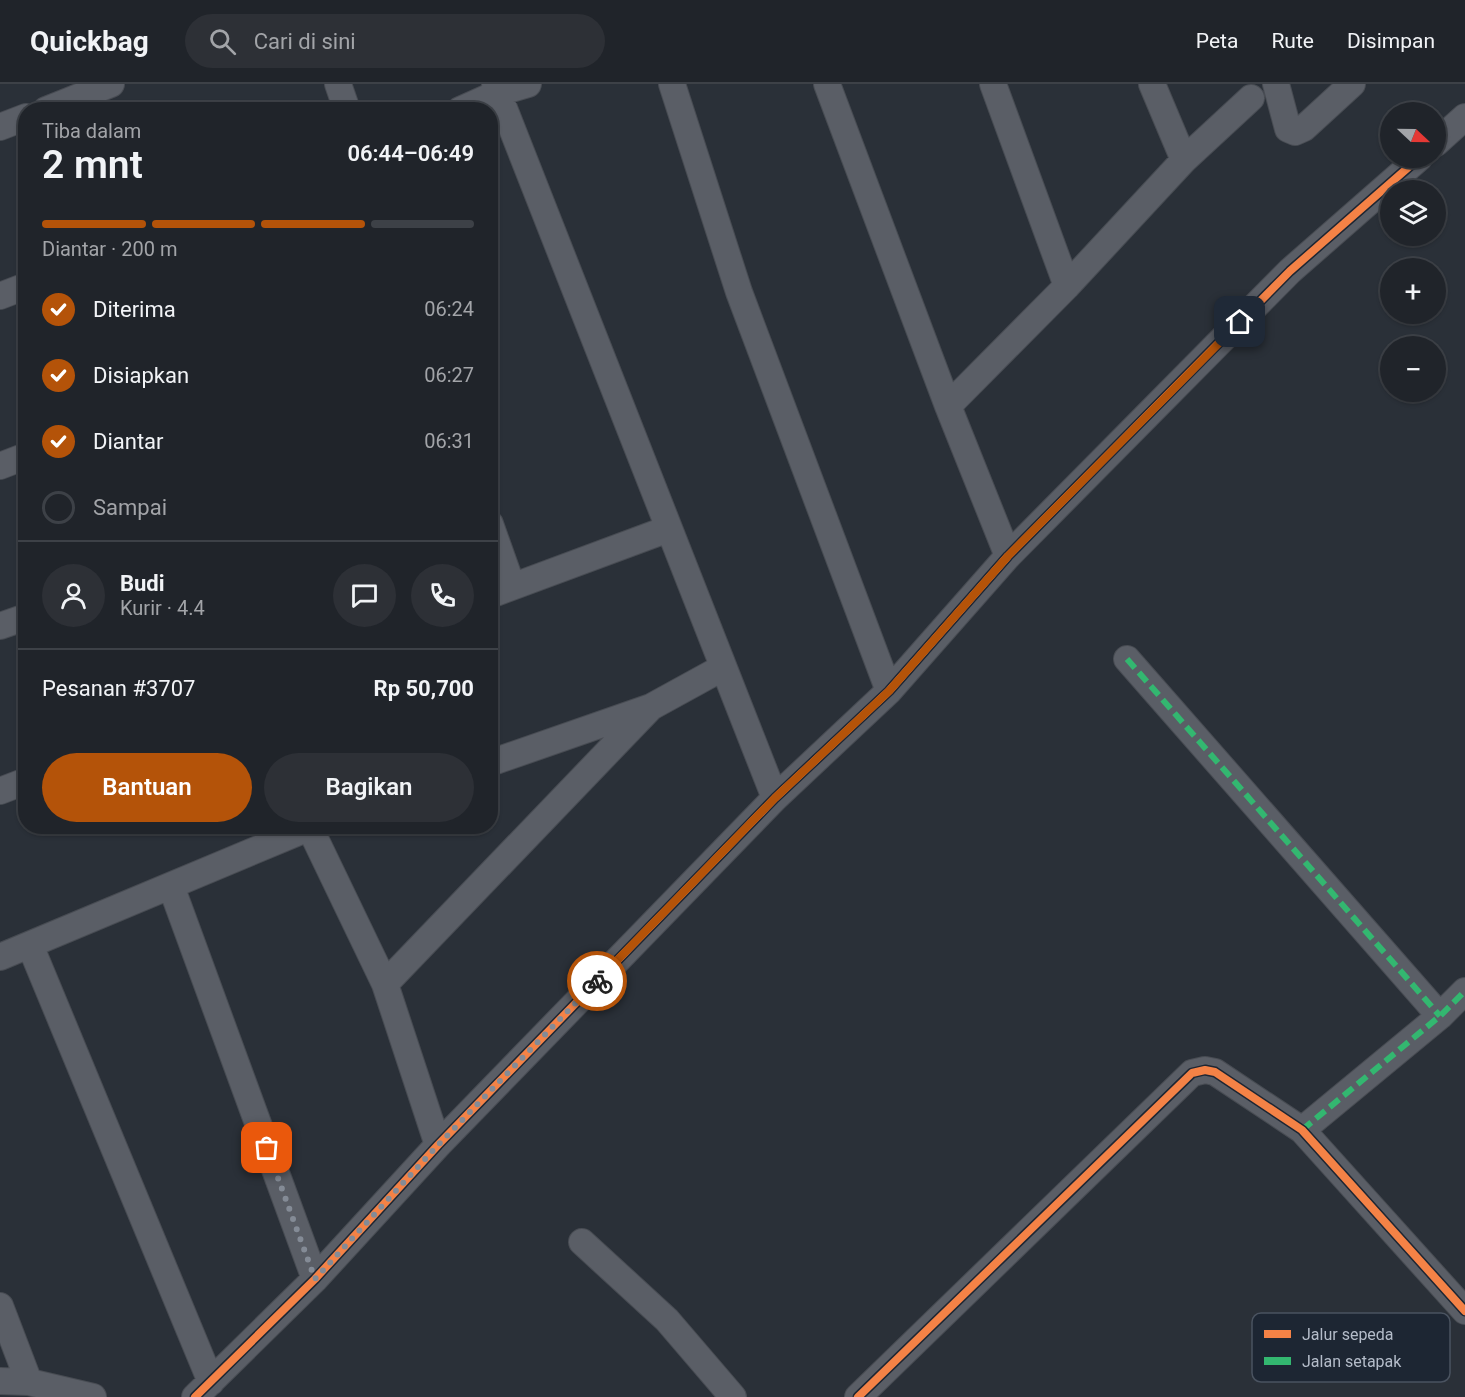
<!DOCTYPE html>
<html lang="id">
<head>
<meta charset="utf-8">
<style>
	body { margin:0; font-family:Roboto,sans-serif; background:#2d3036; color:#f1f3f6; height:100vh; display:flex; flex-direction:column; font-size:22px; white-space:nowrap }
	* { box-sizing:border-box; margin:0 }
	p { font-size:20px; color:#a2a4a8 }
	.icon { flex:none; width:33px; height:33px; fill:none; stroke:currentColor; stroke-width:2; stroke-linecap:round; stroke-linejoin:round }
	.map { position:relative; flex:1; overflow:hidden }
	.panel { position:absolute; left:18px; top:18px; width:480px; height:732px; display:flex; flex-direction:column; background:#20242a; border-radius:24px; box-shadow:0 2px 4px #0004,0 0 0 2px #3d4147 }
	.panel>* { flex:none }
	.needle { width:39px; rotate:112deg }
	.fabs { position:absolute; left:1380px; top:18px; display:grid; gap:12px }
	.fabs a { display:grid; place-items:center; width:66px; height:66px; border-radius:50%; background:#20242a; box-shadow:0 2px 4px #0004,0 0 0 2px #3d4147; font-size:30px }
	.pin { position:absolute; display:grid; place-items:center; width:51px; height:51px; color:#fff; margin:-26px; border-radius:12px; box-shadow:0 3px 9px #0006 }
	.courier { position:absolute; display:grid; place-items:center; width:60px; height:60px; margin:-30px; border:4px solid #b45309; border-radius:50%; background:#fff; color:#222; box-shadow:0 2px 8px #0007 }
	.overview em { font-style:normal; font-weight:600 }
	.overview div { display:flex; flex-direction:column-reverse }
	.overview { display:flex; align-items:center; justify-content:space-between; height:102px; padding:0 24px }
	h1 { font-size:39px; font-weight:600; line-height:45px }
	.bar { display:grid; grid-template-columns:repeat(4,1fr); gap:9px 6px; align-content:center; height:72px; padding:0 24px }
	.bar i { height:8px; border-radius:4px; background:#3d4147 }
	.bar .selected { background:#b45309 }
	.bar p { grid-column:span 4 }
	.line { display:flex; align-items:center; gap:15px; padding:0 24px; border-top:2px solid #3d4147 }
	.line div { flex:1 }
	.round { display:grid; place-items:center; flex:none; width:63px; height:63px; border-radius:32px; background:#2d3036 }
	ol { padding:0 24px; list-style:none }
	li { display:flex; align-items:center; gap:18px; height:66px }
	li p { margin-inline-start:auto }
	li .icon { padding:6px; border-radius:50%; background:#b45309; color:#fff; stroke-width:4 }
	li:last-child { color:#a2a4a8 }
	li i { width:33px; height:33px; border:3px solid #3d4147; border-radius:50% }
	.primary-button { display:flex; gap:12px; margin-top:auto; padding:12px 24px }
	.primary-button a { flex:1; height:69px; border-radius:36px; background:#b45309; color:#fff; font-size:24px; font-weight:600; line-height:69px; text-align:center }
	.primary-button a+a { background:#2d3036; color:#f1f3f6 }
	header { display:flex; align-items:center; gap:36px; box-sizing:border-box; height:84px; padding:0 30px; background:#20242a; border-bottom:2px solid #3d4147 }
	header strong { font-size:28px }
	nav { display:flex; gap:33px; margin-inline-start:auto; font-size:21px }
	.search { width:420px; height:54px; background:#2d3036; display:flex; align-items:center; gap:15px; box-sizing:border-box; padding:0 21px; border-radius:33px; color:#a2a4a8; font-size:22px }
	.map>svg:first-child { display:block }
	.lines { fill:none; stroke-linecap:round; stroke-linejoin:round }
	.street-casing { stroke:#484c53; stroke-width:28 }
	.street { stroke:#5a5e66; stroke-width:26 }
	.quiet { stroke:#33b770; stroke-width:6; stroke-dasharray:12 6; stroke-linecap:butt }
	.cycleway-casing { stroke:#1d2633; stroke-width:11 }
	.cycleway { stroke:#f48246; stroke-width:8 }
	.done { stroke:#848b96; stroke-width:6; stroke-dasharray:0 10.8 }
	.route { stroke:#b45309; stroke-width:8 }
	.key { fill:#1d2633; stroke:#4a5360; stroke-width:1.5 }
	.key-label { font-size:16px; fill:#b4bcc9 }
</style>
</head>
<body>
<header>
<strong>Quickbag</strong>
<div class="search"><svg class="icon" aria-label="search" viewBox="0 0 24 24"><circle cx="10" cy="10" r="6"/><path d="M15 15l6 6"/></svg>Cari di sini</div>
<nav><a>Peta</a><a>Rute</a><a>Disimpan</a></nav>
</header>
<div class="map">
<svg width="1465" height="1313" viewBox="0 0 1465 1313">
	<rect width="100%" height="100%" fill="#2a3038"/>
	<g class="lines">
		<defs>
			<path id="street" d="M338 0 347 26
				M495 0 498 9 528 0
				M672 0 739 208 889 607
				M827 0 948 322 1008 472
				M993 0 1067 202
				M1276 0 1288 45 1295 48 1304 44 1352 0
				M46 26 111 0
				M460 26 498 9 775 714
				M0 43 26 33
				M1436 59 1465 33
				M1184 76 1251 14
				M0 212 26 202
				M948 322 1067 202 1184 76 1152 0
				M0 382 26 372
				M490 440 512 502
				M490 511 668 445
				M0 542 26 533
				M1127 575 1440 932
				M490 679 651 623 722 584
				M0 707 26 697
				M309 742 385 900 438 1061
				M171 802 315 1195
				M30 861 211 1298
				M0 873 313 742
				M385 900 651 623
				M1302 1046 1440 932 1465 907
				M582 1158 667 1236 733 1313
				M0 1222 29 1298
				M0 1297 29 1298 93 1313
				M195 1313 315 1195 438 1061 775 714 889 607 1008 472 1290 187 1419 74
				M858 1313 1192 989 1205 986 1215 988 1302 1046 1465 1227"/>
		</defs>
		<use href="#street" class="street-casing"/>
		<use href="#street" class="street"/>
		<path class="quiet" d="M1127 575 1440 932
			M1302 1046 1440 932 1465 907"/>
		<defs>
			<path id="cycleway" d="M195 1313 315 1195 438 1061 775 714 889 607 1008 472 1290 187 1419 74
				M858 1313 1192 989 1205 986 1215 988 1302 1046 1465 1227"/>
		</defs>
		<use href="#cycleway" class="cycleway-casing"/>
		<use href="#cycleway" class="cycleway"/>
	</g>
	<g class="lines">
		<path class="done" d="M267 1064 315 1195 438 1061 597 897"/>
		<path class="route" d="M597 897 775 714 889 607 1008 472 1240 238"/>
	</g>
	<rect x="1252" y="1229" width="198" height="69" rx="9" class="key"/>
	<rect x="1264" y="1246" width="27" height="8" fill="#f48246"/>
	<rect x="1264" y="1273" width="27" height="8" fill="#33b770"/>
	<g class="key-label">
		<text x="1302" y="1256">Jalur sepeda</text>
		<text x="1302" y="1283">Jalan setapak</text>
	</g>
</svg>
<div class="fabs">
<a><svg class="needle" viewBox="-14 -14 28 28"><path d="M0-13l5 13h-10z" fill="#e53935"/><path d="M0 13l5-13h-10z" fill="#a2a4a8"/></svg></a>
<a><svg class="icon" aria-label="layers" viewBox="0 0 24 24"><path d="M12 4l9 5-9 5-9-5zM3 14l9 5 9-5"/></svg></a>
<a>+</a>
<a>−</a>
</div>
<div class="pin" style="left:267px;top:1064px;background:#ea580c"><svg class="icon" aria-label="bag" viewBox="0 0 24 24"><path d="M5 8h14l-1 12H6zM9 8a3 3 0 0 1 6 0"/></svg></div>
<div class="pin" style="left:1240px;top:238px;background:#1f2937"><svg class="icon" aria-label="home" viewBox="0 0 24 24"><path d="M3 11l9-7 9 7M6 9v11h12V9"/></svg></div>
<div class="courier" style="left:597px;top:897px"><svg class="icon" aria-label="bike" viewBox="0 0 24 24"><circle cx="6" cy="16" r="4"/><circle cx="18" cy="16" r="4"/><path d="M6 16l4-8h5l3 8M10 8l3 8H6M13 5h3"/></svg></div>
<section class="panel">
<div class="overview"><div><h1>2 mnt</h1><p>Tiba dalam</p></div><em>06:44–06:49</em></div>
<div class="bar"><i class="selected"></i><i class="selected"></i><i class="selected"></i><i></i><p>Diantar · 200 m</p></div>
<ol>
<li><svg class="icon" aria-label="check" viewBox="0 0 24 24"><path d="M5 12l5 5 9-10"/></svg>Diterima<p>06:24</p></li>
<li><svg class="icon" aria-label="check" viewBox="0 0 24 24"><path d="M5 12l5 5 9-10"/></svg>Disiapkan<p>06:27</p></li>
<li><svg class="icon" aria-label="check" viewBox="0 0 24 24"><path d="M5 12l5 5 9-10"/></svg>Diantar<p>06:31</p></li>
<li><i></i>Sampai</li>
</ol>
<div class="line" style="height:108px"><a class="round"><svg class="icon" aria-label="person" viewBox="0 0 24 24"><circle cx="12" cy="8" r="4"/><path d="M4 21q1-7 8-7t8 7"/></svg></a><div><b>Budi</b><p>Kurir · 4.4</p></div><a class="round"><svg class="icon" aria-label="chat" viewBox="0 0 24 24"><path d="M4 5h16v11H9l-5 4z"/></svg></a><a class="round"><svg class="icon" aria-label="phone" viewBox="0 0 24 24"><path d="M5 4h4l2 5-3 2q2 4 5 5l2-3 5 2v4C11 20 4 13 5 4z"/></svg></a></div>
<div class="line" style="height:78px"><div>Pesanan #3707</div><b>Rp 50,700</b></div>
<div class="primary-button"><a>Bantuan</a><a>Bagikan</a></div>
</section>
</div>
</body>
</html>
